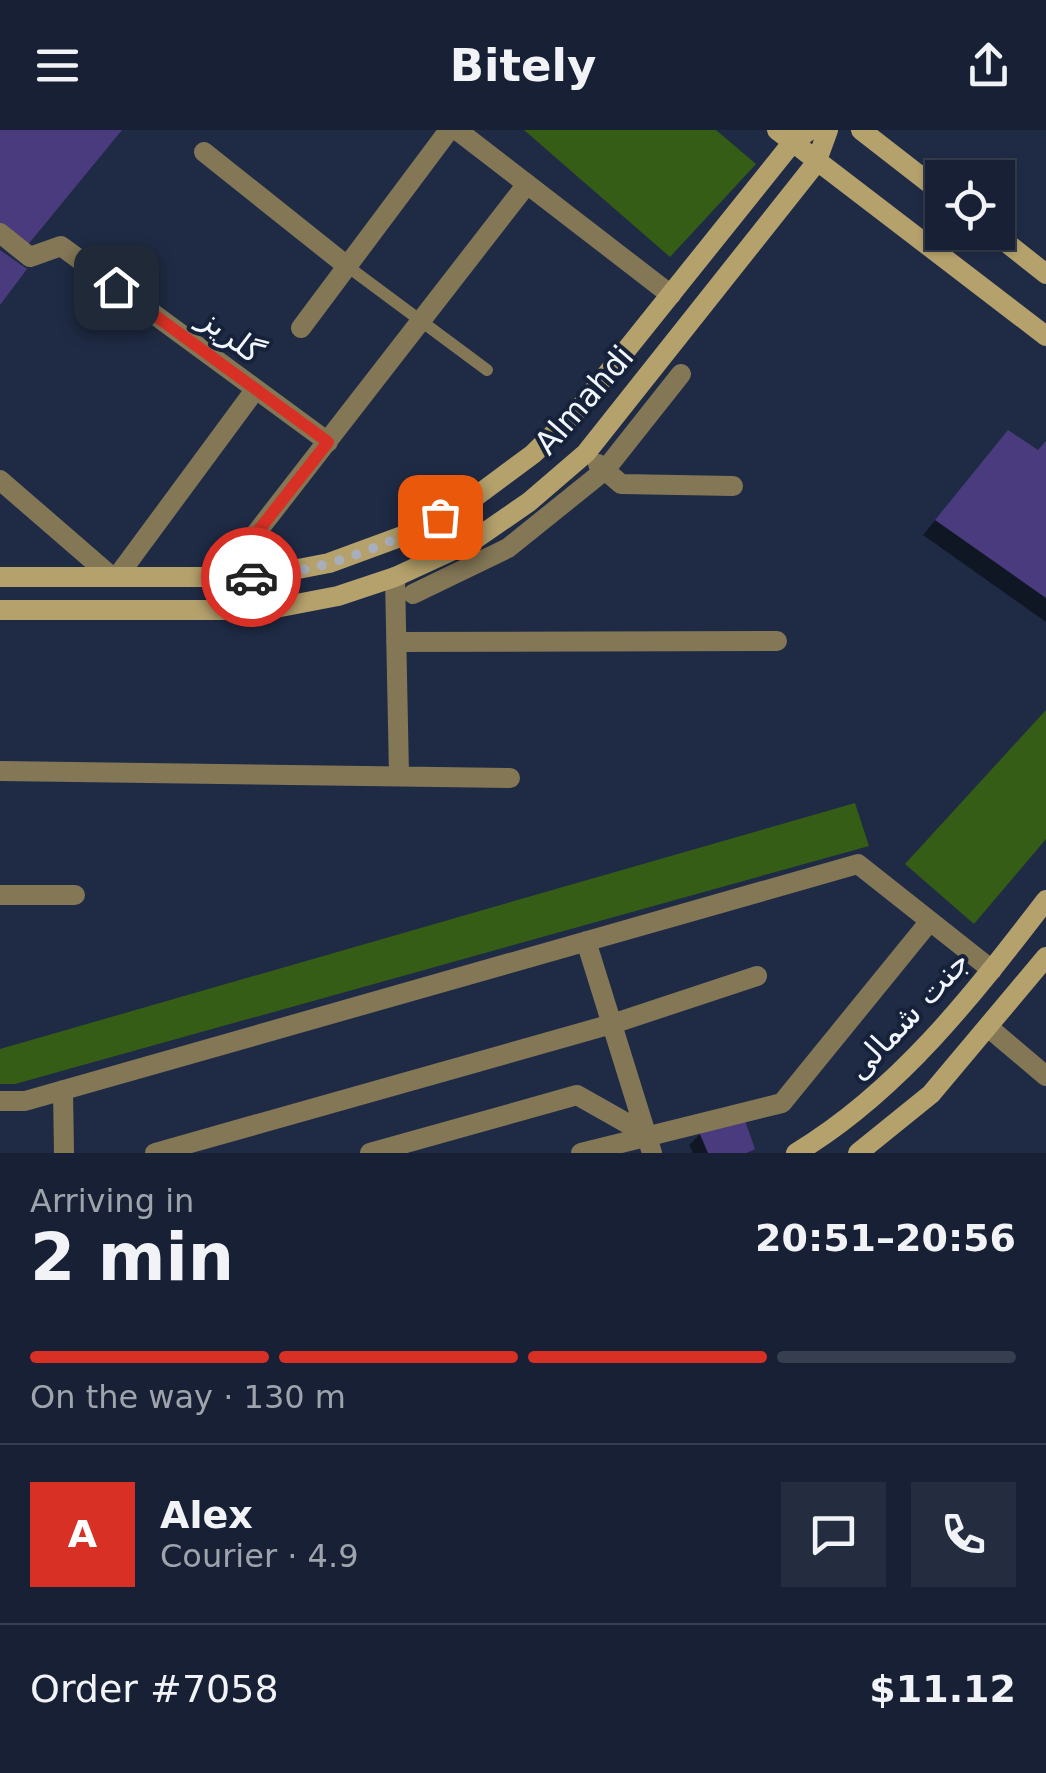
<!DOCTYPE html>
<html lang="en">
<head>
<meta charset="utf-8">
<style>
	body { margin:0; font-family:"DejaVu Sans",Vazirmatn,sans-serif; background:#242d40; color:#f1f3f6; height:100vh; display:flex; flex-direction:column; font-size:38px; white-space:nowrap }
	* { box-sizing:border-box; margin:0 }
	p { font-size:32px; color:#9ea3ac }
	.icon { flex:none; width:55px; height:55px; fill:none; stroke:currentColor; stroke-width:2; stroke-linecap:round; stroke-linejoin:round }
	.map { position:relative; height:1023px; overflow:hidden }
	.sheet { display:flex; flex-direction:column; background:#172034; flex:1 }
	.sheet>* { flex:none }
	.tools { position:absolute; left:925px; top:30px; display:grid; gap:20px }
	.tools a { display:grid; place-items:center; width:90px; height:90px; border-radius:0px; background:#172034; box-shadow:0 2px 8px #0004,0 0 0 2px #363e4f; font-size:50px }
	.pin { position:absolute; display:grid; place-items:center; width:85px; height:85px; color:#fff; margin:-42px; border-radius:20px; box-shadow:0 5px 15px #0006 }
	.courier { position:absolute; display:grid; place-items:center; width:100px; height:100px; margin:-50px; border:8px solid #d93025; border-radius:50%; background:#fff; color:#222; box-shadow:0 2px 12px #0007 }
	.headline em { font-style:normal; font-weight:700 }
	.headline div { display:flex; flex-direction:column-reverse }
	.headline { display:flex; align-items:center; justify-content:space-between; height:170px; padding:0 30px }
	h1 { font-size:65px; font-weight:700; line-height:75px }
	.bar { display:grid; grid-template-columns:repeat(4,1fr); gap:15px 10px; align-content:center; height:120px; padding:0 30px }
	.bar i { height:12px; border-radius:8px; background:#363e4f }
	.bar .selected { background:#d93025 }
	.bar p { grid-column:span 4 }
	.line { display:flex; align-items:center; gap:25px; padding:0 30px; border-top:2px solid #363e4f }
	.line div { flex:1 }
	.round { display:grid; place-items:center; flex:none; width:105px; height:105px; border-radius:0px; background:#242d40 }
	header { display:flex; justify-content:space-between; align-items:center; height:130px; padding:0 30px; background:#172034; font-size:45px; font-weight:700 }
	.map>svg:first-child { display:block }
	.forest { fill:#355d15 }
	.shadow { fill:#0007 }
	.building { fill:#4a3b7f }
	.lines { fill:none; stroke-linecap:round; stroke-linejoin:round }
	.service { stroke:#837756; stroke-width:12 }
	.minor { stroke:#837756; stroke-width:20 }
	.tertiary { stroke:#837756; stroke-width:20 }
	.secondary { stroke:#b5a16c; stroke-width:20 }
	.done { stroke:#a8aebc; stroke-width:10; stroke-dasharray:0 18 }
	.route { stroke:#d93025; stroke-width:12 }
	.labels { text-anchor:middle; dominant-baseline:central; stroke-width:8; stroke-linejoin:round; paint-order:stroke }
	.street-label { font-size:32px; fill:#f1f5fc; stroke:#16213a }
</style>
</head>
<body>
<header><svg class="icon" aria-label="menu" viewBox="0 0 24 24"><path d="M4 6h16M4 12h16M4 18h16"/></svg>Bitely<svg class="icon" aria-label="share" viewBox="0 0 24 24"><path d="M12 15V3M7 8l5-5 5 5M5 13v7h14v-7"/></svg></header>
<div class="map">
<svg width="1046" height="1023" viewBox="0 0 1046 1023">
	<rect width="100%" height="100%" fill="#1f2b45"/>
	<path class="forest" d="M524 0H716L756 34 670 127Z
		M1046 580V709L974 794 905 734Z
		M855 673 869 716 15 954H0V919Z"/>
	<path class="shadow" d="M1046 313V492L923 405 994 318 1037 323Z
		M700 1004 753 1019 748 1023H693L689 1015Z"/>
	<path class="building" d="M0 0H122L17 128 0 115Z
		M0 120 27 139 0 175Z
		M1008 300 1038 320 1046 311V468L935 390Z
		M744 988 755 1019 747 1023H708L699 1002Z"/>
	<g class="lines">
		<path class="service" d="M347 136 487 240"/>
		<path class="minor" d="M204 22 347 136
			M0 103 30 127 61 116 328 312
			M301 198 449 0
			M598 334 621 354 733 356
			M0 350 112 447
			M117 447 255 260
			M222 447 527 54
			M395 447 399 645
			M413 464 508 418 605 340 681 244
			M396 512 777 511
			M0 641 510 648
			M0 765H75
			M586 811 652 1023
			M988 897 1046 946
			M63 960 64 1023
			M0 971H25L858 734 992 840
			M155 1023 612 894 757 846
			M370 1023 577 965 646 1004
			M581 1023 782 973 930 791"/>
		<path class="tertiary" d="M457 0 671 165"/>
		<path class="secondary" d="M777 0 1046 206
			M861 0 942 63
			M993 102 1046 144
			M0 447H257L329 433 408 404 471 370 533 324 579 279 792 13 810 0
			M0 480H265L338 466 395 447 471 412 529 372 586 323 816 33 828 0
			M796 1023C899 961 973 865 1046 770
			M858 1023 931 964 1046 827"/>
	</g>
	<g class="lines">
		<path class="done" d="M251 447C317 443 383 418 440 387"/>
		<path class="route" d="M116 157 328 312 222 447H251"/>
	</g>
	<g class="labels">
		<g class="street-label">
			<text transform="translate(231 205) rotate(37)">گلریز</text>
			<text transform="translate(584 270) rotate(-49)">Almahdi</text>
			<text transform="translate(908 885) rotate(-47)">جنت شمالی</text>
		</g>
	</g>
</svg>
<div class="tools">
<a><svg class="icon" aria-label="locate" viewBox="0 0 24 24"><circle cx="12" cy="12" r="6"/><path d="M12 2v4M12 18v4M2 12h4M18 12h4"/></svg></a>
</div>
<div class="pin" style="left:440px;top:387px;background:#ea580c"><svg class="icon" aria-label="bag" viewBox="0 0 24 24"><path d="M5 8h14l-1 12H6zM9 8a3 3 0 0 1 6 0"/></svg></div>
<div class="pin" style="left:116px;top:157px;background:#1f2937"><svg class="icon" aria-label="home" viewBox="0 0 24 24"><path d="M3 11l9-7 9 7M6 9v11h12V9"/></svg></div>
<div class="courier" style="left:251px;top:447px"><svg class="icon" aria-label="car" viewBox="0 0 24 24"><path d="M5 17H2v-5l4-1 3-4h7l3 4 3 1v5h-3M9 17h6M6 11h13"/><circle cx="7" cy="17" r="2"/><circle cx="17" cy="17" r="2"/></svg></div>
</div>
<section class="sheet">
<div class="headline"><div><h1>2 min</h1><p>Arriving in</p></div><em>20:51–20:56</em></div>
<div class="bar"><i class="selected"></i><i class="selected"></i><i class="selected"></i><i></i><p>On the way · 130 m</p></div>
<div class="line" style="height:180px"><b class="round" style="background:#d93025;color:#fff">A</b><div><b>Alex</b><p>Courier · 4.9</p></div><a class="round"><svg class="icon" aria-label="chat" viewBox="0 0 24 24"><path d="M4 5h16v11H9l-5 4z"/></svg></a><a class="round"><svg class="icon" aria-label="phone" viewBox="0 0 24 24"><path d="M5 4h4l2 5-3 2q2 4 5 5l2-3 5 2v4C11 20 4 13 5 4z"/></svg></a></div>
<div class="line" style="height:130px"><div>Order #7058</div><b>$11.12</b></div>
</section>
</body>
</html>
